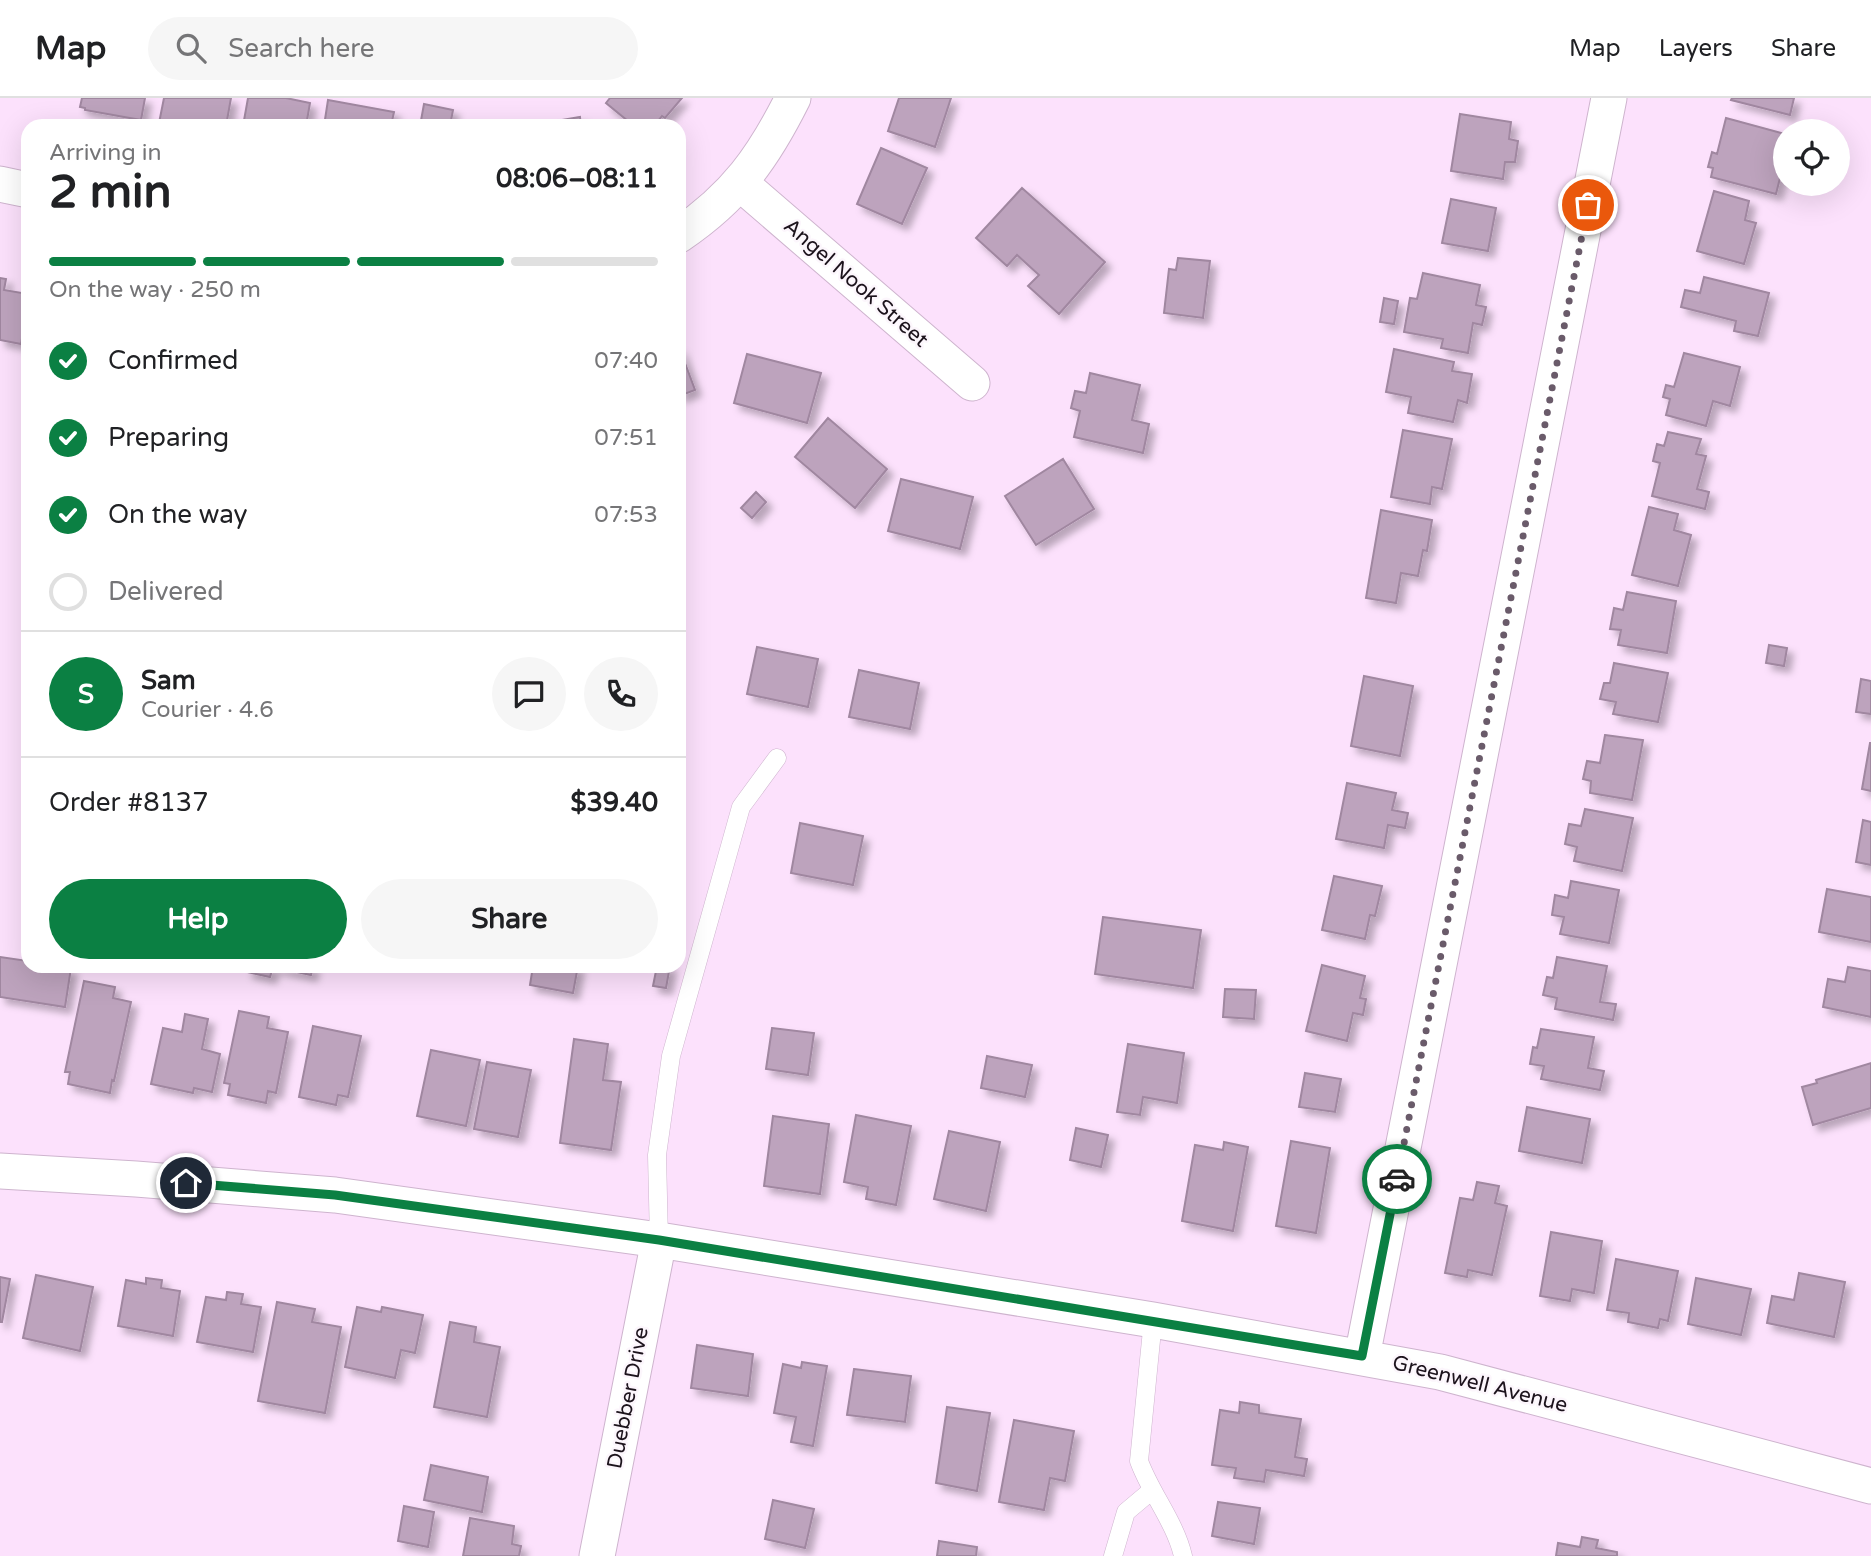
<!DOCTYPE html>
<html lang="en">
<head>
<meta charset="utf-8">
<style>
	body { margin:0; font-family:"Varela Round",sans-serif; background:#f6f6f6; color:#202124; height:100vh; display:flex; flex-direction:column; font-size:26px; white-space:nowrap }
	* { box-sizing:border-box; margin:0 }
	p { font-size:23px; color:#757577 }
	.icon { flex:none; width:38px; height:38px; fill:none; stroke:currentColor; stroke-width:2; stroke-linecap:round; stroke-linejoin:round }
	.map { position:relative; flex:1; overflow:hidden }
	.drawer { position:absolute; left:21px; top:21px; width:665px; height:854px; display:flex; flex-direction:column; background:#fff; border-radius:21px; box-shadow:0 7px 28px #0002 }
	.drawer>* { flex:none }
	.buttons { position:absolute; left:1773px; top:21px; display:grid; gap:14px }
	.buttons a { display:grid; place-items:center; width:77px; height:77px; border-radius:50%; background:#fff; box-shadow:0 7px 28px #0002; font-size:35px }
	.pin { position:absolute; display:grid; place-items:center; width:60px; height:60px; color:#fff; margin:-30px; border:4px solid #fff; border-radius:50%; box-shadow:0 2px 7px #0007 }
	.courier { position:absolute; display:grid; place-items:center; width:70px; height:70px; margin:-35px; border:5px solid #0b8043; border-radius:50%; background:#fff; color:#222; box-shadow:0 2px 9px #0007 }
	.head em { font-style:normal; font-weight:800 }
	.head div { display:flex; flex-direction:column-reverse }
	.head { display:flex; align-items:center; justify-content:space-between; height:119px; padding:0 28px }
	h1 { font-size:46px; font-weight:800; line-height:52px }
	.bar { display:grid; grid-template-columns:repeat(4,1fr); gap:10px 7px; align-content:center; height:84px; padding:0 28px }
	.bar i { height:9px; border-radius:5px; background:#e0e0e0 }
	.bar .selected { background:#0b8043 }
	.bar p { grid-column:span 4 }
	.line { display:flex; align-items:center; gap:18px; padding:0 28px; border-top:2px solid #e0e0e0 }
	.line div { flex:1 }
	.round { display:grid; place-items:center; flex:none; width:74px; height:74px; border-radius:37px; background:#f6f6f6 }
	ol { padding:0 28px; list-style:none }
	li { display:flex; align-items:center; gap:21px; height:77px }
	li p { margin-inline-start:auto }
	li .icon { padding:7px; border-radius:50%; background:#0b8043; color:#fff; stroke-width:4 }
	li:last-child { color:#757577 }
	li i { width:38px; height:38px; border:4px solid #e0e0e0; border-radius:50% }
	.primary-button { display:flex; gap:14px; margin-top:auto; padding:14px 28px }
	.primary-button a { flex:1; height:80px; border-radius:42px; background:#0b8043; color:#fff; font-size:28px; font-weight:800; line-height:80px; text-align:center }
	.primary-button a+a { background:#f6f6f6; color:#202124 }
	header { display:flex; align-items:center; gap:42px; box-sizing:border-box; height:98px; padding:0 35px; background:#fff; border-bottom:2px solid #e0e0e0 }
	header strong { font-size:33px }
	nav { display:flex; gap:38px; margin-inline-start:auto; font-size:24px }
	.search { width:490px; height:63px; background:#f6f6f6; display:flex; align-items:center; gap:18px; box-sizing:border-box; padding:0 24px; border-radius:38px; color:#757577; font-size:26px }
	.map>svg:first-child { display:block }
	.building { fill:#bda3bd; stroke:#a087a0; stroke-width:2; filter:url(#shadow) }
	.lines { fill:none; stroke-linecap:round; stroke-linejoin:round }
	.lane-casing { stroke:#ceb4ce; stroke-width:19 }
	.street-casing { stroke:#ceb4ce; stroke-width:37 }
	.lane { stroke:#fff; stroke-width:18 }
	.street { stroke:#fff; stroke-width:35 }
	.done { stroke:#6a5b6a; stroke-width:7; stroke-dasharray:0 12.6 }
	.route { stroke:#0b8043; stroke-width:9 }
	.labels { text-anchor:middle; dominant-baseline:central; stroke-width:5; stroke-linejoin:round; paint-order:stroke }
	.street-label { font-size:21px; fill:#1c131c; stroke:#fcf6fc }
</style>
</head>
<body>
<header>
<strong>Map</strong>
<div class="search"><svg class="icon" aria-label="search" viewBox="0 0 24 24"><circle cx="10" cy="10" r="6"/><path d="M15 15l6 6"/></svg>Search here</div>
<nav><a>Map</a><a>Layers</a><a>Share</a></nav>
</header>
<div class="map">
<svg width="1871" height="1458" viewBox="0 0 1871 1458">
	<defs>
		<filter id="shadow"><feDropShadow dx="6" dy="6" stdDeviation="3.5" flood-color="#0004"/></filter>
	</defs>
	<rect width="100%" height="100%" fill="#fce1fc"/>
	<path class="building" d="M82 0H145L141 22 85 12V10L80 9Z
		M164 0H231L226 28H163L162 25H159Z
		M248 0H286L310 5 306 28H243Z
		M610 0H682L665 20 662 18 654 28H634L606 5Z
		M899 0H951L935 49 888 33Z
		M1732 0H1794L1790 17 1731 2Z
		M328 2 394 14 391 28H324Z
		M424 6 453 12 450 28H420Z
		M1460 16 1511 24 1509 41 1518 43 1515 64H1505L1503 81 1451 73Z
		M580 19 581 28H527Z
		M1726 20 1785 36V68H1783L1776 96 1711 79 1713 70 1708 69 1712 54 1717 56Z
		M881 50 927 70 902 126 857 106Z
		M1022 90 1105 164 1059 216 1028 188 1039 177 1017 157 1007 168 976 140Z
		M1714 93 1749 103 1745 122 1756 125 1744 166 1697 153Z
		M1451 101 1496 110 1488 153 1442 145Z
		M1178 160 1210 163 1203 220 1164 215 1169 171 1176 172Z
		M1423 175 1480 187 1476 207 1486 209 1482 227 1473 225 1468 255 1441 250 1443 241 1404 234 1410 200 1417 201Z
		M1704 179 1769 195 1758 238 1734 233 1736 223 1681 209 1685 192 1700 195Z
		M0 180 6 181 4 192 28 196V209L21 246 0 242Z
		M1384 200 1398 203 1394 226 1380 224Z
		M679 249 695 292 679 298Z
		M1394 251 1454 264 1452 273 1472 276 1467 305 1458 302 1453 324 1408 315 1411 299 1386 294Z
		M1684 255 1740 269 1730 308 1713 303 1706 328 1666 317 1670 301 1663 299 1666 287 1674 289Z
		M747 256 821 275 807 325 734 305Z
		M1090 275 1140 287 1132 322 1149 326 1143 355 1074 339 1080 313 1071 310 1075 293 1086 295Z
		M828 320 887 371 855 410 795 359Z
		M1403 332 1452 341 1442 391 1432 389 1430 406 1391 399Z
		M1668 334 1701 341 1696 356 1706 358 1697 391 1709 394 1705 411 1652 398 1660 365 1653 363 1657 346 1664 348Z
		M1063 361 1094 411 1036 447 1005 398Z
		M901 381 973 399 960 451 888 433Z
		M756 394 766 404 752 420 741 410Z
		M1649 409 1678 416 1674 432 1691 437 1678 488 1632 477Z
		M1381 412 1432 422 1427 453 1423 452 1418 478 1401 475 1396 505 1366 500Z
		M1627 494 1676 503 1667 555 1618 547 1621 532 1610 531 1614 510 1623 512Z
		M1769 547 1787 550 1784 568 1766 565Z
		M757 549 818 561 808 609 747 596Z
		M1614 565 1668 575 1658 624 1613 616 1616 604 1600 601 1604 585H1610Z
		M859 572 919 585 910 631 849 619Z
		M1364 578 1413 588 1400 658 1351 648Z
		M1861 581 1871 583V616L1856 614Z
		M1605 637 1643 642 1632 702 1590 695 1591 683 1583 681 1587 663 1600 665Z
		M1870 645H1871V693L1862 691Z
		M1347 685 1396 695 1392 712 1408 715 1405 730 1388 727 1384 750 1336 741Z
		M1585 711 1633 720 1622 773 1574 763 1577 749 1565 746 1569 726 1581 728Z
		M1863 722 1871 724V767L1856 764Z
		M800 725 863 738 853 787 791 775Z
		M1334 778 1382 788 1375 818 1370 817 1365 841 1322 832Z
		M1571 783 1619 792 1609 845 1560 836 1564 819 1552 817 1555 797 1568 800Z
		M1827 791 1871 799V844L1819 834Z
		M1103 819 1201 832 1193 890 1095 876Z
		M0 859 28 863V868L71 870 65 909 0 899Z
		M1557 859 1607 868 1600 904 1616 906 1613 922 1555 911 1557 900 1543 897 1547 879 1553 880Z
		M1322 867 1365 878 1360 900 1366 901 1363 917 1353 915 1347 943 1306 933Z
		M248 868H313L311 877 273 869 270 879 247 874Z
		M533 868H578L573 895 530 887Z
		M657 868H670L666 890 653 888Z
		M1848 869 1871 873V919L1823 909 1828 881 1845 884Z
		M84 883 115 889 113 900 131 904 114 983 112 982 110 995 68 986 70 974H65Z
		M1225 891 1256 892 1254 921 1223 919Z
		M239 913 269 919 267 930 288 934 276 995 268 993 266 1005 228 997 230 986 224 985Z
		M185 916 208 921 202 951 220 956 212 994 194 990 193 995 151 986 163 930 182 934Z
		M313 928 361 938 348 999 338 997 336 1007 299 999Z
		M772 930 814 935 808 977 766 971Z
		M1541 931 1594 939 1588 970 1604 973 1600 992 1541 981 1544 968 1530 966 1533 949 1537 950Z
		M574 941 608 946 603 982 621 984 611 1052 560 1045Z
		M1128 946 1184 955 1177 1005 1143 999 1140 1017 1117 1014Z
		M431 952 480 962 466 1028 417 1018Z
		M987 958 1032 967 1025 999 981 990Z
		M487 964 531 972 518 1039 474 1031Z
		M1871 965V1010L1813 1027 1802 989 1817 985 1816 982Z
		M1305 975 1341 981 1335 1014 1299 1009Z
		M1527 1009 1590 1021 1582 1065 1519 1053Z
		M856 1017 911 1028 896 1107 866 1101 868 1089 844 1084Z
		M773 1018 829 1026 820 1096 764 1088Z
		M1076 1030 1108 1037 1101 1069 1070 1062Z
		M949 1033 1000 1044 986 1113 934 1101Z
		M1291 1043 1330 1050 1316 1135 1276 1128Z
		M1224 1044 1248 1049 1233 1133 1182 1123 1195 1047 1223 1052Z
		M1477 1084 1499 1088 1495 1105 1507 1108 1492 1177 1468 1172 1467 1179 1445 1175 1460 1100 1473 1102Z
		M1551 1134 1602 1143 1594 1195 1572 1191 1570 1203 1540 1198Z
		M1616 1161 1678 1173 1668 1223 1660 1221 1658 1230 1628 1224 1629 1215 1607 1212Z
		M1799 1175 1845 1184 1834 1239 1767 1225 1772 1198 1794 1202Z
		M36 1177 93 1189 80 1253 23 1240Z
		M0 1179 10 1181 2 1224H0Z
		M146 1180 162 1182 161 1190 180 1193 173 1238 118 1228 126 1182 146 1186Z
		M1696 1180 1751 1191 1741 1237 1688 1226Z
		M227 1194 243 1196 241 1206 261 1209 253 1254 197 1244 206 1199 226 1202Z
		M277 1204 315 1211 312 1224 341 1229 325 1315 258 1303Z
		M357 1209 381 1214 382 1209 423 1217 415 1255 401 1252 395 1280 345 1269Z
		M450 1224 476 1229 474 1244 500 1249 487 1319 434 1309Z
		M697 1247 753 1256 748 1298 691 1290Z
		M802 1264 827 1268 813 1348 791 1344 796 1319 774 1315 783 1266 801 1270Z
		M854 1271 911 1278 905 1324 847 1317Z
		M1240 1304 1259 1307V1315L1301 1321 1295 1359 1307 1361 1304 1378 1266 1372 1264 1384 1234 1380 1236 1370 1212 1367 1220 1312 1239 1315Z
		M947 1309 990 1315 977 1393 936 1385Z
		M1014 1322 1074 1333 1065 1383 1050 1380 1044 1412 999 1404Z
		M431 1367 488 1379 482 1414 424 1402Z
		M773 1402 814 1411 805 1450 765 1441Z
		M1218 1404 1260 1410 1254 1446 1212 1438Z
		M404 1408 434 1414 428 1449 398 1443Z
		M470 1420 514 1428 512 1446 521 1448 519 1458H463Z
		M1582 1439 1598 1442 1596 1450 1617 1454V1458H1556L1558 1445 1580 1449Z
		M939 1443 977 1449 976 1458H937Z"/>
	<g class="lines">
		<defs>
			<path id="lane" d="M659 1142 657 1057 671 958 741 709 777 660
				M1153 1222 1139 1363C1151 1396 1175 1424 1183 1458
				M1113 1458 1126 1414 1151 1393"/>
			<path id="street" d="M740 85 972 285
				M0 86 28 92
				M679 137C735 99 763 60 793 0
				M0 1073 136 1081 335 1097 659 1142 1153 1222 1440 1274 1871 1388
				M1362 1259 1609 0
				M597 1458 659 1142"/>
		</defs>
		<use href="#lane" class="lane-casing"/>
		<use href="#street" class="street-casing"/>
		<use href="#lane" class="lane"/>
		<use href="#street" class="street"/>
	</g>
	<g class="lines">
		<path class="done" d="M1397 1081 1588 107"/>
		<path class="route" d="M186 1085 335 1097 659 1142 1362 1258 1397 1081"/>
	</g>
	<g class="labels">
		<g class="street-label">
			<text transform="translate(856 185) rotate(41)">Angel Nook Street</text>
			<text transform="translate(1480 1286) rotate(14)">Greenwell Avenue</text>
			<text transform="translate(628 1300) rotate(-79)">Duebber Drive</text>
		</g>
	</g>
</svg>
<div class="buttons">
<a><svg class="icon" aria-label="locate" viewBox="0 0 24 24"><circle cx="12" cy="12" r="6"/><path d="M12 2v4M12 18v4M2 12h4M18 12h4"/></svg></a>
</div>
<div class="pin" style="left:1588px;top:107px;background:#ea580c"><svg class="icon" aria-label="bag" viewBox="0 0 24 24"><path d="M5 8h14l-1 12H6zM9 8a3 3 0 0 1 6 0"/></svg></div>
<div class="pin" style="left:186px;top:1085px;background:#1f2937"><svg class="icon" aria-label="home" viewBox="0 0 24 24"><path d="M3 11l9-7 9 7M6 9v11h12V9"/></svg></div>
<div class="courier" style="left:1397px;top:1081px"><svg class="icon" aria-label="car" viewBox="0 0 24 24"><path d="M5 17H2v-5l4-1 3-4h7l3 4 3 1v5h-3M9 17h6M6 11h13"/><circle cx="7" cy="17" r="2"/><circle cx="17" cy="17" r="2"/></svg></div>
<section class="drawer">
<div class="head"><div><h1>2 min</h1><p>Arriving in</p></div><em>08:06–08:11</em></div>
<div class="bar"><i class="selected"></i><i class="selected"></i><i class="selected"></i><i></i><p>On the way · 250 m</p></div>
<ol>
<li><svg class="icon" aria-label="check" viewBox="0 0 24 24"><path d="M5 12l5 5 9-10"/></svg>Confirmed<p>07:40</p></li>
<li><svg class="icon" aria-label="check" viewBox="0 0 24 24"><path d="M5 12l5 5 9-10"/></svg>Preparing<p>07:51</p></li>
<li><svg class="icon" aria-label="check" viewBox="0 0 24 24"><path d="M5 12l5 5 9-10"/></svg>On the way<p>07:53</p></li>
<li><i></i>Delivered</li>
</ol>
<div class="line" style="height:126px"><b class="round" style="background:#0b8043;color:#fff">S</b><div><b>Sam</b><p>Courier · 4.6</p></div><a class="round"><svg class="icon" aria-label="chat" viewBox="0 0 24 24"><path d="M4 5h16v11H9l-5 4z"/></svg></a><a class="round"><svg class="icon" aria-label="phone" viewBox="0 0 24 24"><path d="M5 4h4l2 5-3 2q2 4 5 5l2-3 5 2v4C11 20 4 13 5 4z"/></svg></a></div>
<div class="line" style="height:91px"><div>Order #8137</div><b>$39.40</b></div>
<div class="primary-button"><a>Help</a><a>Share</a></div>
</section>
</div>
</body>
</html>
